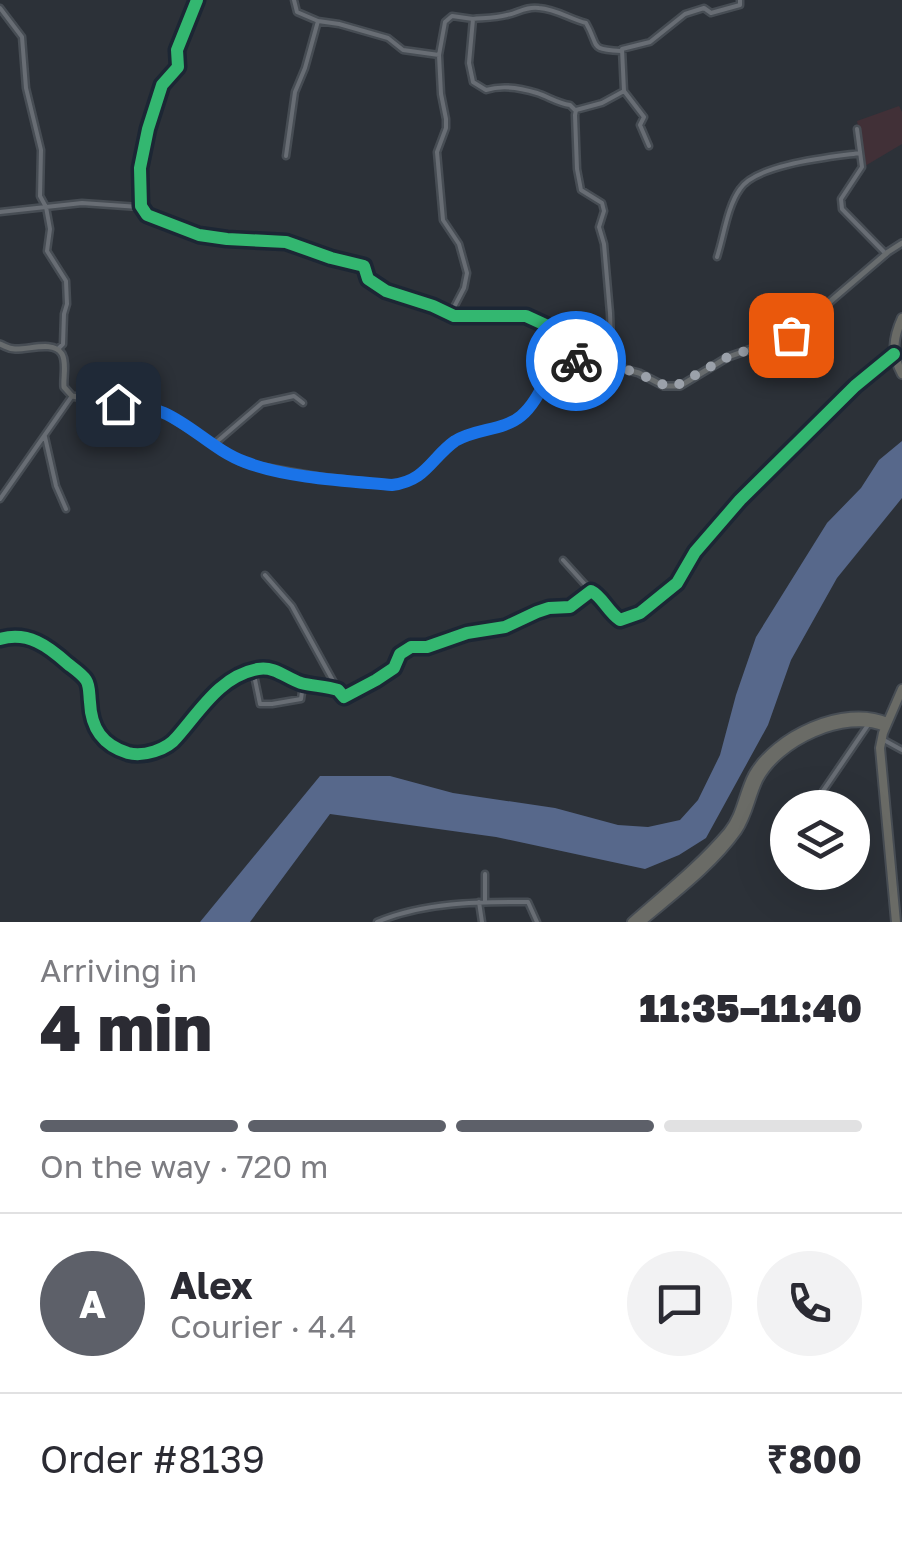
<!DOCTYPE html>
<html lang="en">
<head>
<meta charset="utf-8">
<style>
	body { margin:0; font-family:"Golos Text",sans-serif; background:#f2f2f3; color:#2b2b33; height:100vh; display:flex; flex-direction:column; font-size:38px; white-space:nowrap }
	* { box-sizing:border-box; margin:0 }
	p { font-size:32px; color:#7c7c81 }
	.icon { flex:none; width:55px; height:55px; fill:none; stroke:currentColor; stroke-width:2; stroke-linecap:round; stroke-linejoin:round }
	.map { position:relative; height:922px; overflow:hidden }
	.side { display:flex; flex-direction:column; background:#fff; flex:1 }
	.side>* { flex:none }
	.tools { position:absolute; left:770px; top:790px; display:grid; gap:20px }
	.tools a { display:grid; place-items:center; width:100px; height:100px; border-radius:50%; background:#fff; box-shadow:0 10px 40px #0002; font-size:50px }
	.pin { position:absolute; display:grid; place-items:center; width:85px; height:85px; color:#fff; margin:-42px; border-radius:20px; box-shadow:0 5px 15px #0006 }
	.courier { position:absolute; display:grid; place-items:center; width:100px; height:100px; margin:-50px; border:8px solid #1a73e8; border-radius:50%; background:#fff; color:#222; box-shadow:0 2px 12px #0007 }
	.overview em { font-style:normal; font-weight:800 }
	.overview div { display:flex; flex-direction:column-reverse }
	.overview { display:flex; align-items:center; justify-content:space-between; height:170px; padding:0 40px }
	h1 { font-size:65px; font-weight:800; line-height:75px }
	.bar { display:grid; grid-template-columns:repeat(4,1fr); gap:15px 10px; align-content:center; height:120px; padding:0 40px }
	.bar i { height:12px; border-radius:8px; background:#e1e1e2 }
	.bar .current { background:#5d6069 }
	.bar p { grid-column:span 4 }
	.line { display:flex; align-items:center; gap:25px; padding:0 40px; border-top:2px solid #e1e1e2 }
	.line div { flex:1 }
	.round { display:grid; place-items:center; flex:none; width:105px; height:105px; border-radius:52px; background:#f2f2f3 }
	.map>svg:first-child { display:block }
	.education { fill:#413037 }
	.water { fill:#57688b }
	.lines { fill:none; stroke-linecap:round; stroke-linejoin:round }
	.minor-casing { stroke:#474d54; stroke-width:9 }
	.secondary-casing { stroke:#474d54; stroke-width:10 }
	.trunk-casing { stroke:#474d54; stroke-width:12 }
	.minor { stroke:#686d74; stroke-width:4 }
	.secondary { stroke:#686c6e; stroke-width:5 }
	.trunk { stroke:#6a6b66; stroke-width:8 }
	.cycleway-casing { stroke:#1c2634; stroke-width:19 }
	.cycleway { stroke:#33b770; stroke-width:12 }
	.done { stroke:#9ba1aa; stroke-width:10; stroke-dasharray:0 18 }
	.route { stroke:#1a73e8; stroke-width:12 }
</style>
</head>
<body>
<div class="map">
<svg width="902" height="922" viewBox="0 0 902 922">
	<rect width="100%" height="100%" fill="#2c3138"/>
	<path class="education" d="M899 106 902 112V144L865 166 857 121Z"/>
	<path class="water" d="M902 441V498L837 578 791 660 768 725 706 838 679 855 645 869 496 837 330 814 250 922H200L320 776H390L453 793 555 808 618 825 648 827 680 820 698 800 720 755 736 695 756 637 827 523 861 488 879 460Z"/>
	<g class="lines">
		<defs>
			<path id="minor" d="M197 0 177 50 178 67 162 85 148 129 140 168 141 206 147 215 199 235 227 239 286 242 331 258 364 266 368 279 386 291 433 306 454 316H526L552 328 603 340 611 346 609 365
				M294 0 297 12 318 21 339 24 388 38 403 50 439 55 445 22 452 16 473 19
				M0 8 22 37 26 88 41 150 40 196 46 207 0 212
				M439 55 441 94 446 119V128L437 152 443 220 459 244 467 273 464 288 451 313
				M576 111 570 105C557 103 549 97 537 93 521 88 502 85 486 90L473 82 469 63 473 19C484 18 496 18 507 15 518 13 526 6 539 8 556 9 570 19 586 23 600 47 588 49 621 51
				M857 129 862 167 841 199 842 209 886 254
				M649 146 640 125 644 117 624 91 622 49 650 42 685 14 704 8 711 13 740 5V0
				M286 156 295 92 305 68 318 21
				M717 257C724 236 727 207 740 189 756 164 831 157 860 153
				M611 343 610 313 604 244 599 227 604 211 602 203 581 190 577 169 575 115 576 110 602 103 624 91
				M58 349 63 344 64 314 67 304 66 281 47 251 50 229 46 207 82 203 139 207
				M45 437 56 486 66 509
				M213 445 262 403 294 396 303 403
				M0 499 72 396
				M563 560 591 591
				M265 575 292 606 338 690
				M0 639C28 631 48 646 68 664 73 668 82 674 86 680 90 686 89 695 90 702 91 728 102 745 128 753 143 757 167 750 177 737 200 711 220 676 258 669 275 666 286 678 301 683 312 686 326 686 338 690L344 697 376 680 394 668 400 654 411 647H427L467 633 505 627 537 612 549 608 570 607 591 591C602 596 608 612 620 620L640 613 677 583 695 552 740 500 855 386 894 354
				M253 670 260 704H272L301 699 303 685
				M882 739 902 750
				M823 791 868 725
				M479 902 482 922
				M485 902V874
				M377 922C424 902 477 902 528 902L537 922"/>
			<path id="secondary" d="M0 344C7 347 8 349 15 349 28 350 54 340 62 354 67 363 63 377 64 387L72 396 163 412 240 461 256 466 319 477 392 485C426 481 431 458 455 441 476 428 503 431 521 416 537 403 545 379 555 362L567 360 609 365 639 373 664 386H680L728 357 791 335 888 252 902 243"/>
			<path id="trunk" d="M902 318C893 338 891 354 902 374
				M632 922C665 893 700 865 728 832 742 815 743 794 753 775 775 736 844 703 887 722
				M641 922C674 894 712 866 737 831 748 815 750 797 758 780 778 741 844 710 885 727
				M896 922 880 748 883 733 902 689"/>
		</defs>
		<use href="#minor" class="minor-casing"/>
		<use href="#secondary" class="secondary-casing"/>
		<use href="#trunk" class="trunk-casing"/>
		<use href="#minor" class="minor"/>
		<use href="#secondary" class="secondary"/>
		<use href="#trunk" class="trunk"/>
		<defs>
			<path id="cycleway" d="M197 0 177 50 178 67 162 85 148 129 140 168 141 206 147 215 199 235 227 239 286 242 331 258 364 266 368 279 386 291 433 306 454 316H526L552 328 603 340 611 346 609 365
				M0 639C28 631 48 646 68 664 73 668 82 674 86 680 90 686 89 695 90 702 91 728 102 745 128 753 143 757 167 750 177 737 200 711 220 676 258 669 275 666 286 678 301 683 312 686 326 686 338 690L344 697 376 680 394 668 400 654 411 647H427L467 633 505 627 537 612 549 608 570 607 591 591C602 596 608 612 620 620L640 613 677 583 695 552 740 500 855 386 894 354"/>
		</defs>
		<use href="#cycleway" class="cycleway-casing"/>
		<use href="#cycleway" class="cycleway"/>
	</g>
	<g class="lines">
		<path class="done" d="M576 361C596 364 615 366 634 372 648 377 659 385 674 387L728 357 791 335"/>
		<path class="route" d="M118 404C133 407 151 407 164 413 193 426 215 451 245 462 286 478 348 481 392 485 426 481 431 458 455 441 476 428 503 431 521 416 537 403 545 379 556 362L561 360 576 361"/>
	</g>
</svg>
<div class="tools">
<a><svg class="icon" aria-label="layers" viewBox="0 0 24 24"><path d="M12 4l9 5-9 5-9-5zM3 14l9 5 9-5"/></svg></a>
</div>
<div class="pin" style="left:791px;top:335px;background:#ea580c"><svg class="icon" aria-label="bag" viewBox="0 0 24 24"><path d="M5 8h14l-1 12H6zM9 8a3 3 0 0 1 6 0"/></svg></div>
<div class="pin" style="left:118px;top:404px;background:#1f2937"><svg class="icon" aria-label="home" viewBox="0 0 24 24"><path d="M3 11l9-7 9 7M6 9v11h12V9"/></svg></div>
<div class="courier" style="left:576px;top:361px"><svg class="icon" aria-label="bike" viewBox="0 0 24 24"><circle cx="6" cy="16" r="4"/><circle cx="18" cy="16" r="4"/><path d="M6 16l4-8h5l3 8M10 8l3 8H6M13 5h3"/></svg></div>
</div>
<section class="side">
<div class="overview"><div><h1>4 min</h1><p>Arriving in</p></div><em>11:35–11:40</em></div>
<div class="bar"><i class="current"></i><i class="current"></i><i class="current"></i><i></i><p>On the way · 720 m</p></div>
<div class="line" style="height:180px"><b class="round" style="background:#5d6069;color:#fff">A</b><div><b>Alex</b><p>Courier · 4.4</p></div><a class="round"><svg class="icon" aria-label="chat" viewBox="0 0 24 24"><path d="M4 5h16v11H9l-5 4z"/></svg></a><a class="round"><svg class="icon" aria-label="phone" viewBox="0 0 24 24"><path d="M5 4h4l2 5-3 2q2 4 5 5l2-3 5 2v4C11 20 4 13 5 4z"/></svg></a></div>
<div class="line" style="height:130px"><div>Order #8139</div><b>₹800</b></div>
</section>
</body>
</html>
